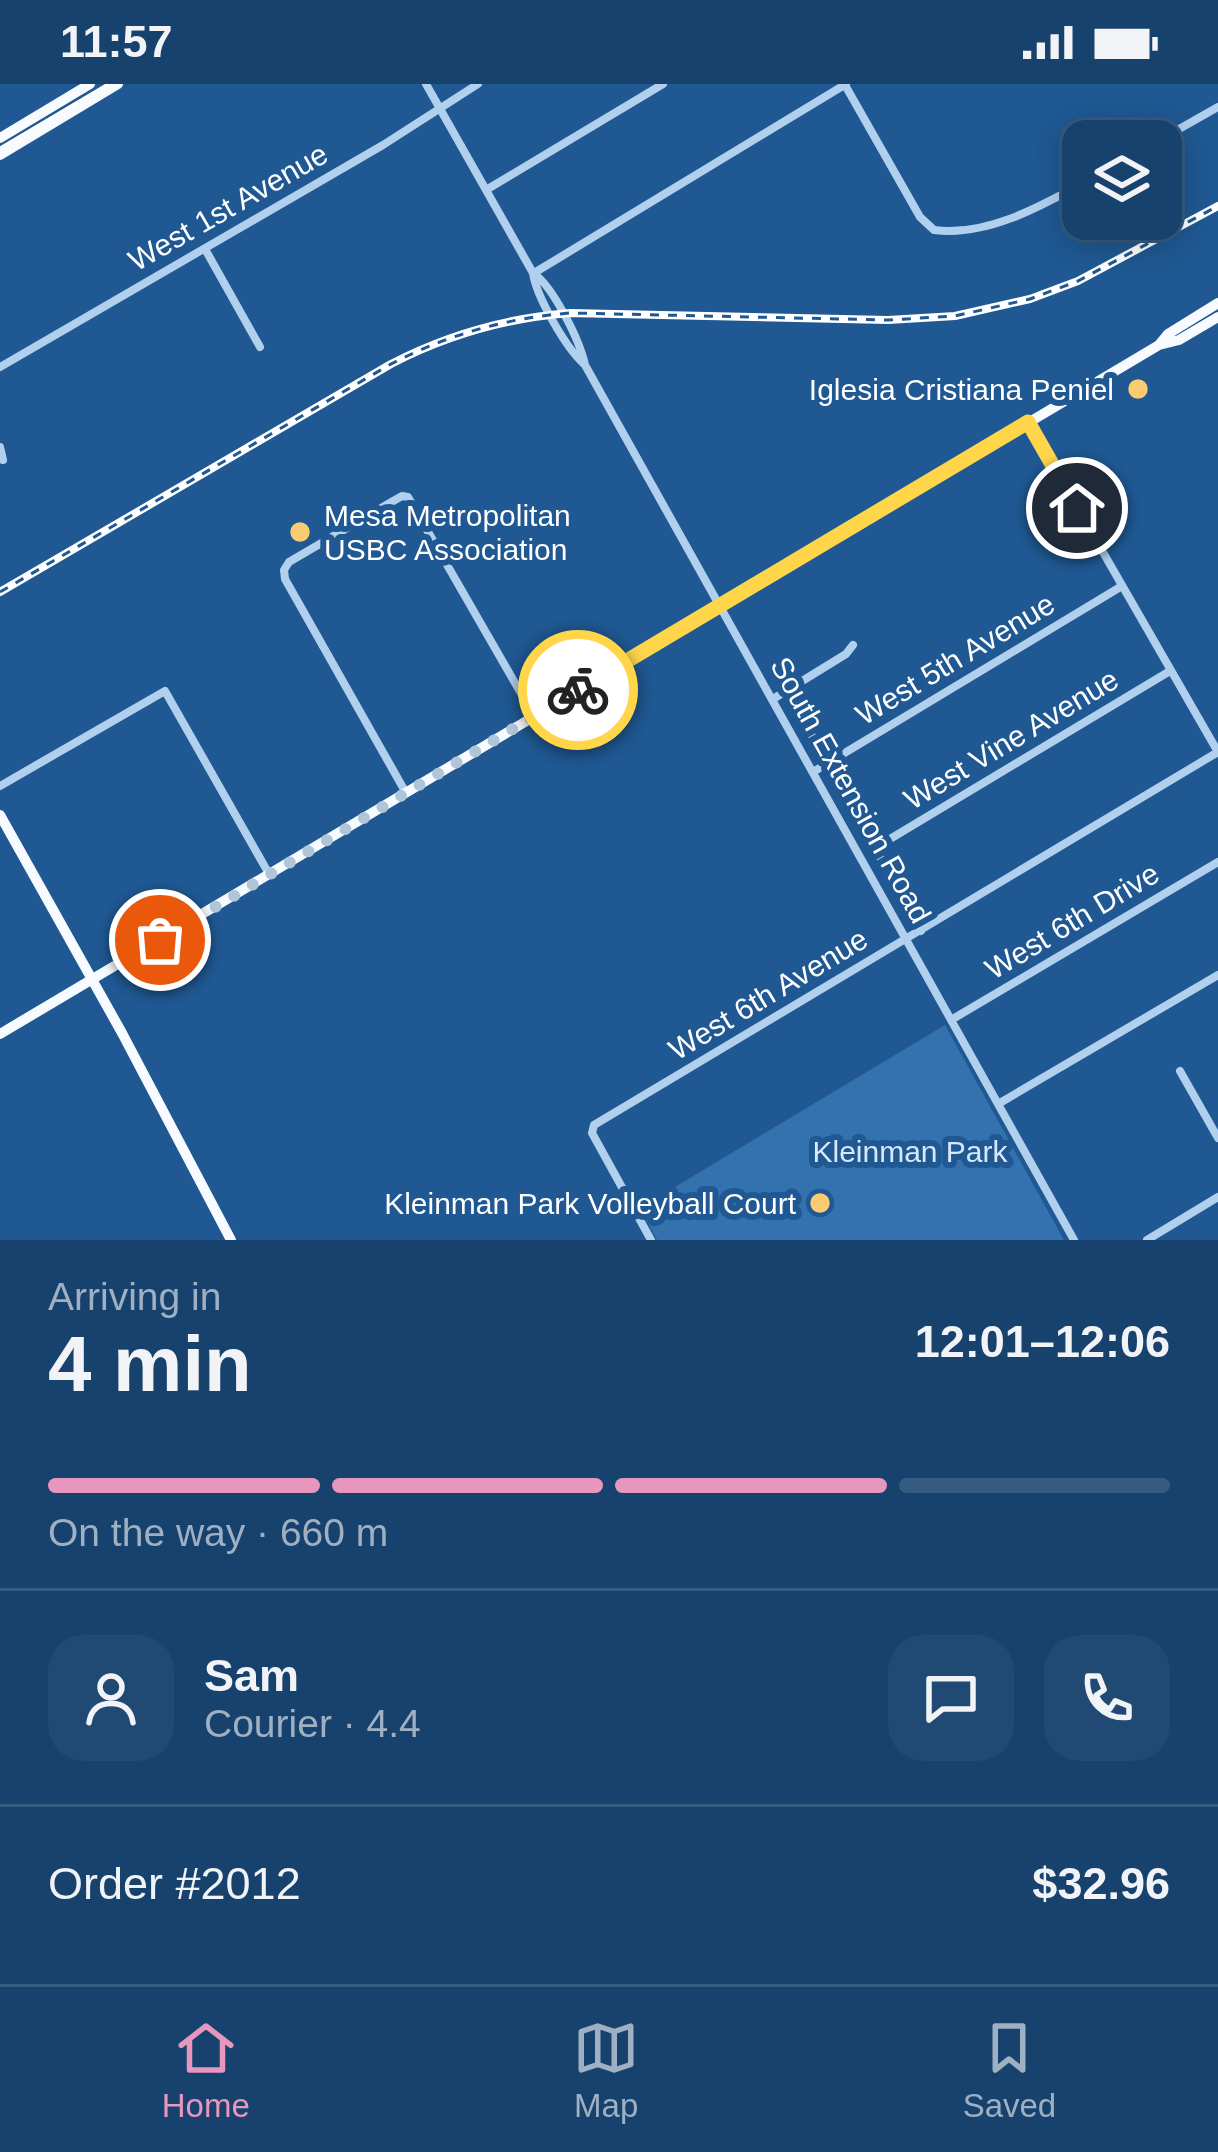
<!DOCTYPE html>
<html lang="en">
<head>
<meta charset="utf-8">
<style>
	body { margin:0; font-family:Helvetica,sans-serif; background:#204973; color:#f1f3f6; height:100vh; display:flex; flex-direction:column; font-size:45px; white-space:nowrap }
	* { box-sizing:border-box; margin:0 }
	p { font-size:39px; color:#9eb0c2 }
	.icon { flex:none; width:66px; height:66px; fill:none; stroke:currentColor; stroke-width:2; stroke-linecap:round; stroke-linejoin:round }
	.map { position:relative; height:1156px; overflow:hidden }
	.drawer { display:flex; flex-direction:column; background:#17426e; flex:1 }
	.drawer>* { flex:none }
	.fabs { position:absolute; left:1062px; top:36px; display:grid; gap:24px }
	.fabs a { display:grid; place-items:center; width:120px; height:120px; border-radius:24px; background:#17426e; box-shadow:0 6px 30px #0003,0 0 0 3px #365b81; font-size:60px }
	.pin { position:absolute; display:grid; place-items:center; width:102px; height:102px; color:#fff; margin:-51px; border:6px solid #fff; border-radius:50%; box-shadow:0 3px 12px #0007 }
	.courier { position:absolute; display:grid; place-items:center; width:120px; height:120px; margin:-60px; border:9px solid #ffd54a; border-radius:50%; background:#fff; color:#222; box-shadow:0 3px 15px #0007 }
	.headline em { font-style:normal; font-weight:600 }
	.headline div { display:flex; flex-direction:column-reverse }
	.headline { display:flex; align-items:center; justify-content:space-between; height:204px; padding:0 48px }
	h1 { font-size:78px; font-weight:600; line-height:90px }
	.bar { display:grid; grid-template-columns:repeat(4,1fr); gap:18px 12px; align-content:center; height:144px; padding:0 48px }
	.bar i { height:15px; border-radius:9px; background:#365b81 }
	.bar .on { background:#e797bd }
	.bar p { grid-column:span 4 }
	.line { display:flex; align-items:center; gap:30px; padding:0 48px; border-top:3px solid #365b81 }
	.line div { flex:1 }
	.round { display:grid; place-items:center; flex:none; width:126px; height:126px; border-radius:36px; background:#204973 }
	.status { display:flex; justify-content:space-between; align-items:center; height:84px; padding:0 60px; background:#17426e; direction:ltr }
	.status svg { height:33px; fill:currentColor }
	.tab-bar { display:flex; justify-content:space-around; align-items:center; height:168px; border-top:3px solid #365b81; background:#17426e; font-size:33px; color:#9eb0c2 }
	.tab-bar a { display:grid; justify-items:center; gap:6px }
	.tab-bar .on { color:#e797bd }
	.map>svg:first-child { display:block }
	.green { fill:#3372af }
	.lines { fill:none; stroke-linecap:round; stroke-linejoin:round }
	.minor { stroke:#b0d0ee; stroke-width:8 }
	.major { stroke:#f7fbff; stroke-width:10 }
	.tram { stroke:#fff; stroke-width:3 }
	.rail-casing { stroke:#fff; stroke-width:8 }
	.rail { stroke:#1f5892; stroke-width:3; stroke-dasharray:9; stroke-linecap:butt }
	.done { stroke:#b1c5d9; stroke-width:12; stroke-dasharray:0 21.6 }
	.route { stroke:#ffd54a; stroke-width:15 }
	.poi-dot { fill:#fbcb71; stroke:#1f5892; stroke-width:4.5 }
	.labels { text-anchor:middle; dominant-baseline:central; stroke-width:12; stroke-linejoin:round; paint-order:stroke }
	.street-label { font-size:30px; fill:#fff; stroke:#1f5892 }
	.poi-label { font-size:30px; fill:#fff; stroke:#1f5892; text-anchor:end }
	.park-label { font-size:30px; fill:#d6e8fa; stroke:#1f5892 }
</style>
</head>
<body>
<div class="status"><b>11:57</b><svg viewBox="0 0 49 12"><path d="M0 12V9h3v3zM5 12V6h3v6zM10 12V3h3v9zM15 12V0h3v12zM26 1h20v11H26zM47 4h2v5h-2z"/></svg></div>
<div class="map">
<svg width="1218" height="1156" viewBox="0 0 1218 1156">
	<rect width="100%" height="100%" fill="#1f5892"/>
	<path class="green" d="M945 941 1064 1156H657L640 1124Z"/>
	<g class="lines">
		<path class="minor" d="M426 0 533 189C536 212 566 264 584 280
			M845 1 920 133 934 146C985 153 1040 123 1083 99
			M1158 57 1218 23
			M486 106 663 0
			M205 165 260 263
			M533 189C553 202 580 257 585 281L1074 1156
			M534 189 846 0
			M0 283 383 61 478 0
			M1028 338 1218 668
			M0 363 3 376
			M787 607 921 847
			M773 615 846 570 853 561
			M813 688 1122 502
			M0 702 165 607 269 790
			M406 709 285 495 284 486 289 478 388 420 402 412 408 413 534 632
			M875 764 1170 587
			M951 936 1218 778
			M1180 987 1218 1054
			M998 1020 1218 891
			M651 1156 592 1049 594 1041 1218 668
			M1147 1156 1218 1113"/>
		<path class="major" d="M0 54 90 0
			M0 71 118 0
			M1159 261 1179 256 1218 233
			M0 731 122 949 231 1156
			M0 950 1159 261 1168 250 1218 219"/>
		<path class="tram" d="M0 64 108 0"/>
		<defs>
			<path id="rail" d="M0 508 391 280C447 251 506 234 570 229L888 236 955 232 1030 215 1078 197 1218 122"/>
		</defs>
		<use href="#rail" class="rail-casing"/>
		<use href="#rail" class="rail"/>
	</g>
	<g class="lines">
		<path class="done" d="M160 856 578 606"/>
		<path class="route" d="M578 606 1028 338 1077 424"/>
	</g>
	<g class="poi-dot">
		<circle cx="1138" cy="305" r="12"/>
		<circle cx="300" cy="448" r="12"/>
		<circle cx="820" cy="1119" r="12"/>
	</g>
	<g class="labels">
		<g class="street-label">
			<text transform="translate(228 123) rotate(-30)">West 1st Avenue</text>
			<text transform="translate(955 575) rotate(-31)">West 5th Avenue</text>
			<text transform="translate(1011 655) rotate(-31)">West Vine Avenue</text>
			<text transform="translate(851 706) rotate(61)">South Extension Road</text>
			<text transform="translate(1072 837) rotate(-31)">West 6th Drive</text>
			<text transform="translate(768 910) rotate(-31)">West 6th Avenue</text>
		</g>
		<g class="poi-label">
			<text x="1114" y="305">Iglesia Cristiana Peniel</text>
			<text x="324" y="431" text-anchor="start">Mesa Metropolitan<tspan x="324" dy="34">USBC Association</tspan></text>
			<text x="796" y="1119">Kleinman Park Volleyball Court</text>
		</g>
		<g class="park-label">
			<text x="910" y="1067">Kleinman Park</text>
		</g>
	</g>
</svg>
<div class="fabs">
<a><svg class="icon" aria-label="layers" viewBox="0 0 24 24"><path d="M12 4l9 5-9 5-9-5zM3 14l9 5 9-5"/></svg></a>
</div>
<div class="pin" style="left:160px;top:856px;background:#ea580c"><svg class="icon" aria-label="bag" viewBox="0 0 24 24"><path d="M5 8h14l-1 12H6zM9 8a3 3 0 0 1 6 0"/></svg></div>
<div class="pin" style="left:1077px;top:424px;background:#1f2937"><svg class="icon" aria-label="home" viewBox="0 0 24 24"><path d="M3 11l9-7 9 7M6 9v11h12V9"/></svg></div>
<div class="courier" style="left:578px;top:606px"><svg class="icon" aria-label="bike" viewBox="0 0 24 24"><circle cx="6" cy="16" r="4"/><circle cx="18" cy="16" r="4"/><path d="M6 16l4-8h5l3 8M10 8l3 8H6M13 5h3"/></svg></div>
</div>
<section class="drawer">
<div class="headline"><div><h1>4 min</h1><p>Arriving in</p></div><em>12:01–12:06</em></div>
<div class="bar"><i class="on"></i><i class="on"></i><i class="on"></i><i></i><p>On the way · 660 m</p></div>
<div class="line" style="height:216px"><a class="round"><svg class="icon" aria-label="person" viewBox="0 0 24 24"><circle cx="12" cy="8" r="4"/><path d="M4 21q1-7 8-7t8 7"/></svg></a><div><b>Sam</b><p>Courier · 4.4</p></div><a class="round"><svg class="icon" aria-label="chat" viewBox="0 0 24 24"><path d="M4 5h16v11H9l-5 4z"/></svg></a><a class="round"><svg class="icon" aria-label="phone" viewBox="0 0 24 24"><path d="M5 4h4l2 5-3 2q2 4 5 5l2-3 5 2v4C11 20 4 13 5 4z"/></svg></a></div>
<div class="line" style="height:156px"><div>Order #2012</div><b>$32.96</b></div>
</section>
<nav class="tab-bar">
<a class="on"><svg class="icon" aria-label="home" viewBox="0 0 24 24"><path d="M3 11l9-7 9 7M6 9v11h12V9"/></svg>Home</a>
<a><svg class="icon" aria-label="map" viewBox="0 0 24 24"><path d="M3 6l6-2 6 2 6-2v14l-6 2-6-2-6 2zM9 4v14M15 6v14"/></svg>Map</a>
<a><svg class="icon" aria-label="saved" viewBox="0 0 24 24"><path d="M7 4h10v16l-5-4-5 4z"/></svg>Saved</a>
</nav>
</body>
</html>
